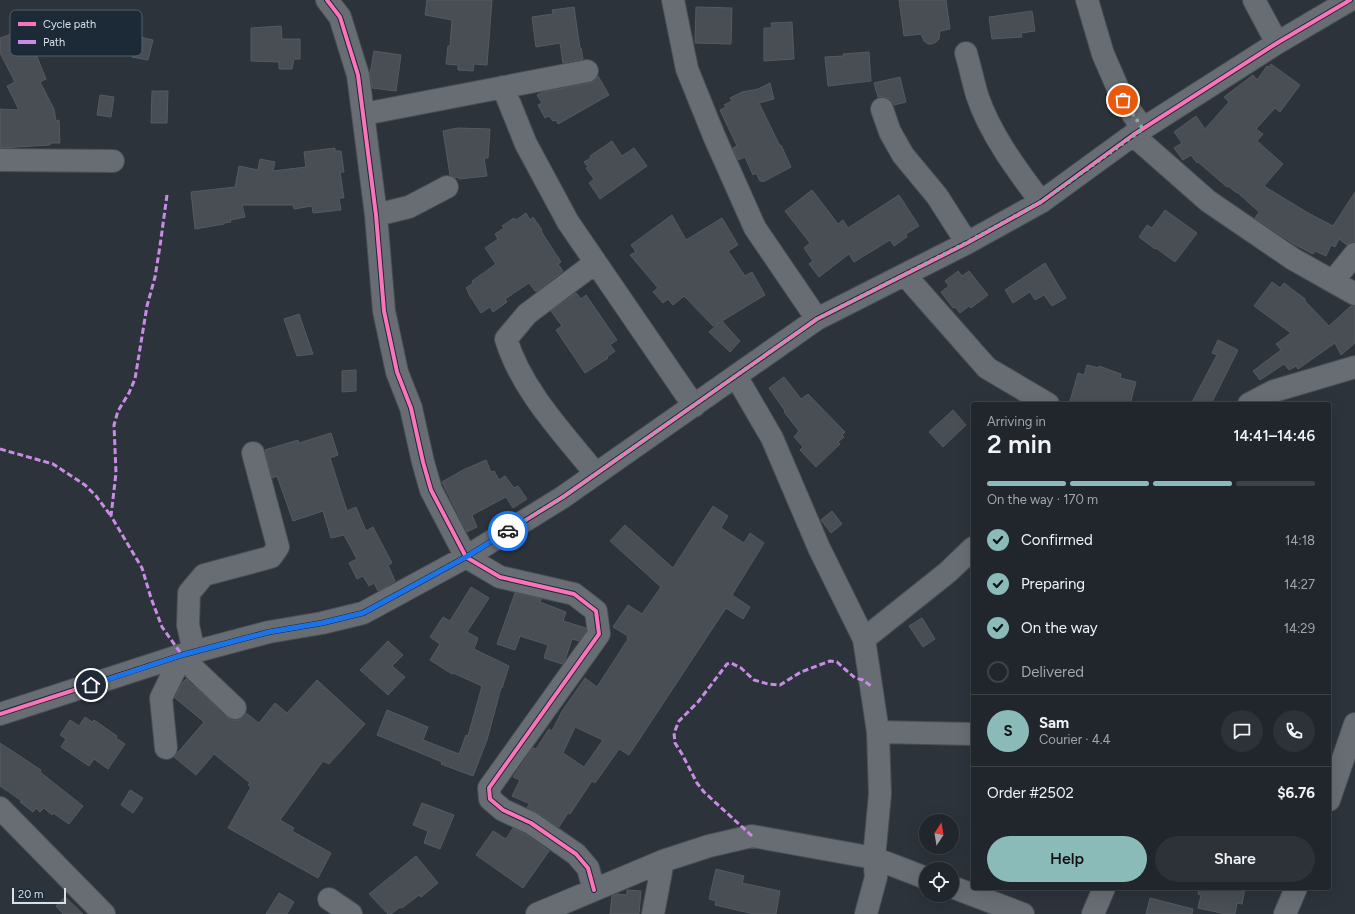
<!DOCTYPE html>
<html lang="en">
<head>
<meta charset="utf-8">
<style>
	body { margin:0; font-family:Figtree,sans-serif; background:#2d3238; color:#f1f3f6; height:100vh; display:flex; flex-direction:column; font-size:15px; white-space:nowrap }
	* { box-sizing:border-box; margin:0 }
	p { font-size:13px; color:#a2a5a9 }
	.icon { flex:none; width:22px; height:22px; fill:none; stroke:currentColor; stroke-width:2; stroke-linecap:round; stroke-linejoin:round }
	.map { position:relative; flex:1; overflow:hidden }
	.panel { position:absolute; left:971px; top:402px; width:360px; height:488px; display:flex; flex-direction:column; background:#21262c; border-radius:4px; box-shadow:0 4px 16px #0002,0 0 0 1px #3e4348 }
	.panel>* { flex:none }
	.needle { width:26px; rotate:12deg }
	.controls { position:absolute; left:919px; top:814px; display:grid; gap:8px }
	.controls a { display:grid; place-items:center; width:40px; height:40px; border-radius:50%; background:#21262c; box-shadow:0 4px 16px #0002,0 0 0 1px #3e4348; font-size:20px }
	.scale { position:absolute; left:12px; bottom:10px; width:54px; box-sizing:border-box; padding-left:4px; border:2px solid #d7e0e8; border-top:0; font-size:11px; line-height:14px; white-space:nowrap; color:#d7e0e8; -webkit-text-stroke:3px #1c2936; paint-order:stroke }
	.pin { position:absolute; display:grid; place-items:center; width:34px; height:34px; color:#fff; margin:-17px; border:2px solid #fff; border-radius:50%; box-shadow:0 1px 4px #0007 }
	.courier { position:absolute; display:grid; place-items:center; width:40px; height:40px; margin:-20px; border:3px solid #1a73e8; border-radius:50%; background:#fff; color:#222; box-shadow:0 1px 5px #0007 }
	.summary em { font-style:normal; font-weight:600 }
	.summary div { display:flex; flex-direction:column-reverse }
	.summary { display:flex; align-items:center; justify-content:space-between; height:68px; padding:0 16px }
	h1 { font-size:26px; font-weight:600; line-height:30px }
	.bar { display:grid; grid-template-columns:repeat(4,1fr); gap:6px 4px; align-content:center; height:48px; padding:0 16px }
	.bar i { height:5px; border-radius:3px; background:#3e4348 }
	.bar .on { background:#8bbbb9 }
	.bar p { grid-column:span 4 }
	.line { display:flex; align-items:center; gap:10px; padding:0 16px; border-top:1px solid #3e4348 }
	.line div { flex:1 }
	.round { display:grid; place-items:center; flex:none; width:42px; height:42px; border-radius:21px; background:#2d3238 }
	ol { padding:0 16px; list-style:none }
	li { display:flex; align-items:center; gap:12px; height:44px }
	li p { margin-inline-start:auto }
	li .icon { padding:4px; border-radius:50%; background:#8bbbb9; color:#111; stroke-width:4 }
	li:last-child { color:#a2a5a9 }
	li i { width:22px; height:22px; border:2px solid #3e4348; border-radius:50% }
	.action { display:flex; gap:8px; margin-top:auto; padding:8px 16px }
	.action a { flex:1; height:46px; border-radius:24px; background:#8bbbb9; color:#111; font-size:16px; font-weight:600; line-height:46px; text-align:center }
	.action a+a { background:#2d3238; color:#f1f3f6 }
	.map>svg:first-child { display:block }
	.building { fill:#484e54; stroke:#545a60; fill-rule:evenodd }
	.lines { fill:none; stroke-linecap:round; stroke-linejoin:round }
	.minor-casing { stroke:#484f55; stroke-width:24 }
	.minor { stroke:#686d73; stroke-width:22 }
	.quiet { stroke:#ca8be6; stroke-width:3; stroke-dasharray:6 3; stroke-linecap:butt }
	.cycleway-casing { stroke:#1c2936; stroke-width:6 }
	.cycleway { stroke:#fb73b8; stroke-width:4 }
	.done { stroke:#9ba3ab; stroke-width:4; stroke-dasharray:0 7.2 }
	.route { stroke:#1a73e8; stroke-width:5 }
	.key { fill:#1c2936; stroke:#54606b; stroke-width:1 }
	.key-label { font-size:11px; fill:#d7e0e8 }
</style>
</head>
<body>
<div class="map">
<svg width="1355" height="914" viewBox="0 0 1355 914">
	<rect width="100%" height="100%" fill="#2c333b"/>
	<path class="building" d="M427 0H492L487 65 474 64 473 71 458 70V65L446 64 448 46H450L452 20 425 15Z
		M899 0H946L950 29 940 31 939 39 936 42 932 44H928L924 41 921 34 904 36Z
		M574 7 580 48H581L583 59 563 63 560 43 536 47 532 17 553 14 552 10Z
		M696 7 732 8 731 44 695 43Z
		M1032 11 1035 31 1021 33 1022 37 992 39 989 17Z
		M792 22 794 59 764 61V28H772L771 23Z
		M281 26 282 39H300V59H294L292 69H279V62L251 61V28Z
		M26 29 46 79 40 82 54 109 56 121 59 120 60 143H50V145L0 148V109L19 110 7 86 15 82 0 53V38Z
		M136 36 153 40 148 60 132 57Z
		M374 51 401 55 396 91 372 88 370 74Z
		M869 52 871 81 828 86 825 57 844 56 843 54Z
		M1271 64 1300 85 1280 112 1275 108 1256 129 1263 134 1257 141 1283 164 1264 186 1308 213 1333 226 1355 192V242H1350L1347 245 1339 239 1335 247 1331 245 1326 256 1315 251 1313 254 1294 244 1255 218 1259 212 1237 192V193L1228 186 1227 187 1198 162 1197 163 1191 155 1183 160 1174 148 1182 143 1174 132 1196 116 1205 129 1229 102 1224 97 1253 75 1257 80 1267 66 1269 67Z
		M598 76 609 95 558 124 556 120 553 121 549 116 545 118 538 105 542 103 537 95 543 92 589 83 595 81Z
		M900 77 906 102 894 105 890 99 884 97H878L874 83Z
		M770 83 774 99 759 103 780 146 781 145 791 167 763 182 762 181H760L756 173 753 175 745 157 738 160 733 148 737 146 720 110 726 107 724 105 732 101 730 98 742 92 758 89Z
		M152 91H168L167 123H151Z
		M100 95 114 97 111 117 97 115Z
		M458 128 490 129 488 158H484L487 176 459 179 458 177 455 178 450 175 443 131Z
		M612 141 622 156 634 148 647 166 600 199 589 183 594 179 586 168 588 167 584 162 591 158 590 156Z
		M335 148V151H341L344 172H340L344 198H339L341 210 313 213 312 206 294 209 293 205H242L245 217 230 220 231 222 224 223V224L195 229 191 192 235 187 239 166 258 170 260 159 275 162 273 171 306 167 304 152Z
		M812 190 838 224 843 220 848 228 899 195 919 226 906 234 907 237 894 246 890 240 854 262 849 254 819 277 809 264 813 261 804 248 810 243 785 211Z
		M1165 210 1197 233 1175 262 1156 248 1155 249 1139 237 1147 225 1152 228Z
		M526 213 530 220 533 217 542 230 541 231 561 262 558 264 563 271 537 291H535L529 283 505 299 507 302 493 312 490 307 481 313 468 293H469L466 288 473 283 472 281 496 264 485 248 498 239 495 234 504 228 502 226 514 218 516 220Z
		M672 215 686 240 722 218 738 245 728 251 745 276 752 272 765 295 722 321 740 341 730 352 709 332 720 322 713 326 684 296 673 305 668 299 663 303 653 292 658 288 630 255 636 252 631 245Z
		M1045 263 1066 298 1052 306 1044 295 1035 300 1030 292 1013 303 1005 290Z
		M958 271 962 276 969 271 988 295 971 308 969 306 960 313 955 307 953 308 941 292 949 286 945 281Z
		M1272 282 1280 288 1284 283 1305 299V301L1329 326 1351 306H1355V343L1341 355 1335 343 1298 369 1296 366 1289 370 1284 364 1260 380 1253 371 1281 350 1276 344 1291 333 1254 306Z
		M576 293 581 299 586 295 617 340 610 345 615 351 607 357 608 358 585 373 556 330 562 326 551 311Z
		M299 314 313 354 297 356 284 319Z
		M1218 340 1238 350 1211 404H1191L1217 355 1212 353Z
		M1087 365 1099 368V366L1121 374 1120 378 1136 382 1130 404H1080L1070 401 1078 373 1084 375Z
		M356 370V391L342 392V371Z
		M784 377 801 399 808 394 845 432 842 435 844 437 838 442 840 444 816 467 800 450 803 447 794 437 799 431 784 412 785 411 769 388Z
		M953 410 966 425 943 447 929 432Z
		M331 433 338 455 330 458 347 511 356 507 366 531 373 527 392 563 388 565 395 581 378 591 374 583 369 586 363 576 357 579 349 563 357 559 344 535 331 538 323 511 293 521 277 476 272 478 265 450 298 440 299 443Z
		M486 460 491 472 494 471 499 480 505 476 514 488 518 486 527 499 513 508 506 497 472 515 477 527 467 532 442 482 463 470Z
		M713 506 728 516 721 528 744 543 750 533 764 543 732 595 750 607 743 619 726 608 629 755 619 749 595 783 592 781 570 814 568 813 559 827 538 813 527 807 530 804 512 796 520 780 513 777 533 748 536 749 549 729 552 731 562 711 585 678 597 687 628 639 627 638 628 636 613 627 628 605 642 614 661 587 610 541 625 525 673 568ZM575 727 603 740 584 767 563 753Z
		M832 511 842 524 831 533 821 520Z
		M471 587 489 598 467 632 478 638 474 649 509 666 502 688H501L487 740 473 776 441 764 442 762 377 735 387 710 428 727 423 740 459 754 466 735 468 736 482 686 453 673 452 674 430 660 440 644 430 637 443 617 450 621Z
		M515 593 541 599 540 602 566 612 563 621 586 628V631L579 641 572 639 565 660 562 664 544 658 548 645 520 636 515 650 497 644Z
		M922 618 935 639 923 647 909 626Z
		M388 641 403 655 392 666 405 677 388 695 360 670Z
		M186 679 227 717 232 720H238L244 717 246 713 259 723 275 703 287 713 317 680 365 724 329 764 323 761 280 820 294 828 292 831 331 853 318 878 228 828 251 787 248 785 250 783 214 754 196 775 174 757 204 722 175 698 182 683Z
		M85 717 92 722 94 720 117 736 116 738 125 744 108 769 94 759 89 766 61 747 66 739 60 735 70 720 79 726Z
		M0 743 41 770 40 772 83 806 69 824 53 813 52 815 44 808 40 812 36 808 33 812 20 802 22 801 0 786Z
		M130 790 143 798 133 813 121 805Z
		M422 803 454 815 440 849 424 843 428 831 413 825Z
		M513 828 525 834 549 851 523 888 476 855 493 831 506 839Z
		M416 856 438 883 421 897 419 895 402 908 400 907 391 914H388L369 894Z
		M716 869 744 876 742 883 780 891 776 914H754L715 905 716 901 709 899Z
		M1199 888H1245L1242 904 1237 903 1235 914H1226L1198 908 1201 895 1198 894Z
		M627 890 641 891 639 914H610L612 896 617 894 627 895Z
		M279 893 294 902 287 914H266Z
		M65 897 83 914H63L56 906Z
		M1150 898 1193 909 1192 914H1146Z"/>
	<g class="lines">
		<defs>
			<path id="minor" d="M327 0 340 17 358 75 376 215 384 311 397 372 411 408 423 462 431 490 466 557 500 577 574 594 596 611 599 634 489 788 490 799 503 810 531 823 576 854 588 868 594 890
				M673 0 687 69 714 136 755 228 817 319
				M1087 0 1103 54 1123 100 1143 129
				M1254 0 1277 43
				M966 53C970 67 973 81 977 95 990 134 1017 170 1041 202
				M503 87 526 144 568 222 694 406
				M882 109 890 132 903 155 937 196 967 243
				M364 114 587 71
				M1133 135 1208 201 1293 259 1355 294
				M0 160 113 161
				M376 215 409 207 447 187
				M595 263 527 314 506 339C522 391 563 433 596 474
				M905 275 987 368 1048 404
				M1333 281 1355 254
				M736 376 772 438 819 548 864 639 878 732 880 794 874 858 876 877 866 914
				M1249 404 1274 391 1355 367
				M864 639 948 572 973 548
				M194 652 188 625 189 593 204 575 271 557 278 547 253 453
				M0 714 182 655 269 632 322 623 363 613 466 557 563 497 817 319 967 243 1041 202 1133 135 1277 43 1350 0
				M878 732 973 734
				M166 748 161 698 182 655 196 671 235 708
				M1329 800 1355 724
				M0 808 104 914
				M952 887 1023 914
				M329 899 351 914
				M537 914 663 861 709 846 752 836 874 858 926 878
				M653 914 663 861
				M1093 914 1104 888
				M1285 914 1296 888"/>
		</defs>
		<use href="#minor" class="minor-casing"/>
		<use href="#minor" class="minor"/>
		<path class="quiet" d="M167 195 160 246 155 277 147 306 135 379 129 393 118 411 114 425 116 473 111 516 142 568 151 598 162 627 182 655
			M0 449 53 464 85 485 96 496 111 516
			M752 836 704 792 697 783 682 754 675 743 674 733 679 721 698 702 727 664 731 663 741 668 754 680 768 684 780 685 801 672 830 661 837 662 855 678 863 680 871 686"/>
		<defs>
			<path id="cycleway" d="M327 0 340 17 358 75 376 215 384 311 397 372 411 408 423 462 431 490 466 557 500 577 574 594 596 611 599 634 489 788 490 799 503 810 531 823 576 854 588 868 594 890
				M0 714 182 655 269 632 322 623 363 613 466 557 563 497 817 319 967 243 1041 202 1133 135 1277 43 1350 0"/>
		</defs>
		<use href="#cycleway" class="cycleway-casing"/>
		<use href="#cycleway" class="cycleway"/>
	</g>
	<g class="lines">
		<path class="done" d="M508 531 563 497 817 319 966 243 1041 202 1143 129 1123 100"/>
		<path class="route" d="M91 685 182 655 269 632 322 623 363 613 466 557 508 531"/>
	</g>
	<rect x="10" y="10" width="132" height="46" rx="6" class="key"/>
	<rect x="18" y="22" width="18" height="4" fill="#fb73b8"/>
	<rect x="18" y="40" width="18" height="4" fill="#ca8be6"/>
	<g class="key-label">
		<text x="43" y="28">Cycle path</text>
		<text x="43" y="46">Path</text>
	</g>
</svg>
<div class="controls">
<a><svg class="needle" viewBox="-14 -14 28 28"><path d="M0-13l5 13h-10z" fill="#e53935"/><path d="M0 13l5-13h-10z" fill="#a2a5a9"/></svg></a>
<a><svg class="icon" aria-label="locate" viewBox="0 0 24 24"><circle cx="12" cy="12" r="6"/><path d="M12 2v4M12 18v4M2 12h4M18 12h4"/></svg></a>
</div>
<div class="scale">20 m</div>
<div class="pin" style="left:1123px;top:100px;background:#ea580c"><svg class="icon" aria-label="bag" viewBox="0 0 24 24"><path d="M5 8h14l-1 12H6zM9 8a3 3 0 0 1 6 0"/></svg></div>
<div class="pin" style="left:91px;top:685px;background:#1f2937"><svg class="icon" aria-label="home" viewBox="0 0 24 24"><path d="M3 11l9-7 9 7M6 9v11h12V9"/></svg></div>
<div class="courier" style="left:508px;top:531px"><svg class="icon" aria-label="car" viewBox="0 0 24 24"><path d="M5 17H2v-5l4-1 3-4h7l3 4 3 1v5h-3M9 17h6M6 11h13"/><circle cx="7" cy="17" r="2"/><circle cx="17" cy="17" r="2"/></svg></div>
<section class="panel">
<div class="summary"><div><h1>2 min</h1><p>Arriving in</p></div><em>14:41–14:46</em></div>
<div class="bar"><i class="on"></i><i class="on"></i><i class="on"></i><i></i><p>On the way · 170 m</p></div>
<ol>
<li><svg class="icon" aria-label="check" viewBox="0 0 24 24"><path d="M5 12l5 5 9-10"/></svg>Confirmed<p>14:18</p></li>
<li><svg class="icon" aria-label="check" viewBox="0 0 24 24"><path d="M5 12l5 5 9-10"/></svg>Preparing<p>14:27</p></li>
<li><svg class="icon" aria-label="check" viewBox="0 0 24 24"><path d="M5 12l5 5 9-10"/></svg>On the way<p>14:29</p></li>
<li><i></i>Delivered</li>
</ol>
<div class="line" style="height:72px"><b class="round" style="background:#8bbbb9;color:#111">S</b><div><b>Sam</b><p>Courier · 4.4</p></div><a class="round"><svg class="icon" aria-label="chat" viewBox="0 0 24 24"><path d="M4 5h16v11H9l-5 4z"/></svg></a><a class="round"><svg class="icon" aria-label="phone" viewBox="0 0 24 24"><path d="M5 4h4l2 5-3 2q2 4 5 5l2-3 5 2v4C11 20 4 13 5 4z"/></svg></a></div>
<div class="line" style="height:52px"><div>Order #2502</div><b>$6.76</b></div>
<div class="action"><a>Help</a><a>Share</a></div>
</section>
</div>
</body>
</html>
